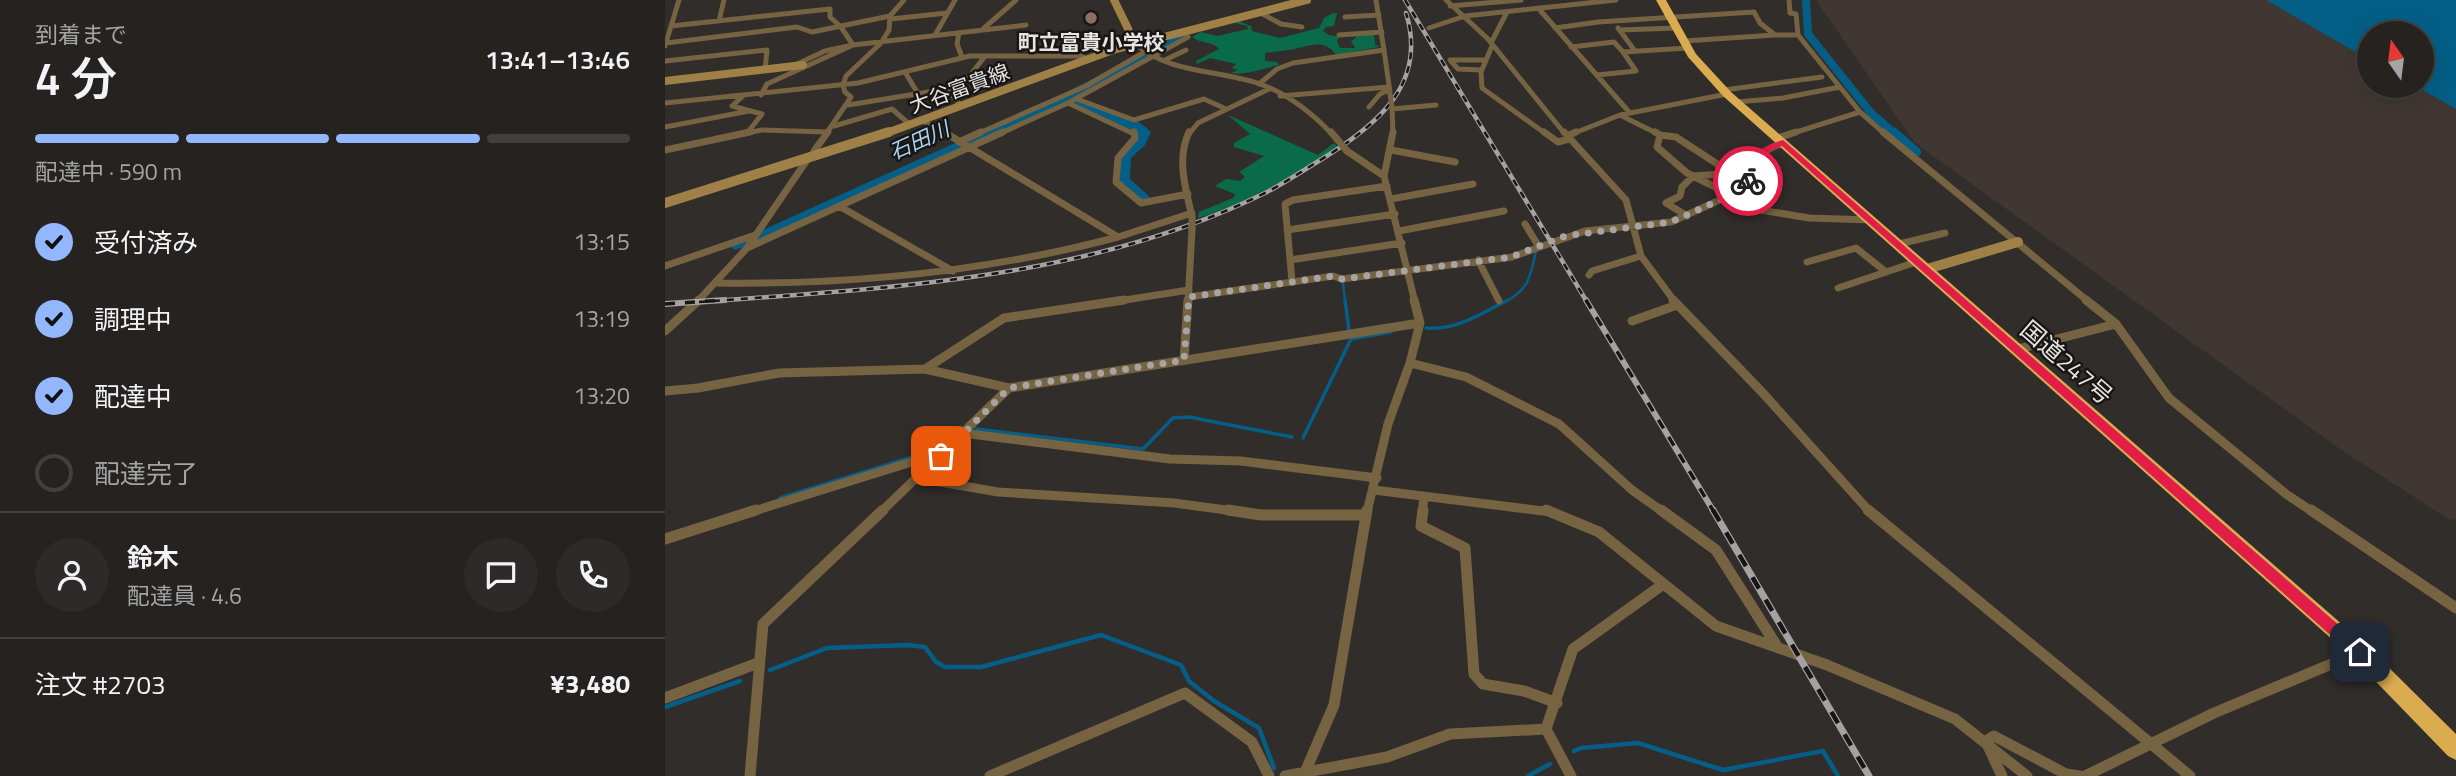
<!DOCTYPE html>
<html lang="ja">
<head>
<meta charset="utf-8">
<style>
	body { margin:0; font-family:"Titillium Web","Noto Sans JP",sans-serif; background:#2d2a29; color:#f1f3f6; height:100vh; display:flex; flex-direction:column; font-size:26px; white-space:nowrap }
	* { box-sizing:border-box; margin:0 }
	p { font-size:23px; color:#a3a4a5 }
	.icon { flex:none; width:38px; height:38px; fill:none; stroke:currentColor; stroke-width:2; stroke-linecap:round; stroke-linejoin:round }
	.map { position:relative; flex:1; overflow:hidden }
	.details { display:flex; flex-direction:column; background:#252220; width:665px }
	.details>* { flex:none }
	.needle { width:46px; rotate:346deg }
	.tools { position:absolute; left:1692px; top:21px; display:grid; gap:14px }
	.tools a { display:grid; place-items:center; width:77px; height:77px; border-radius:50%; background:#252220; box-shadow:0 7px 28px #0002,0 0 0 2px #423f3e; font-size:35px }
	.pin { position:absolute; display:grid; place-items:center; width:60px; height:60px; color:#fff; margin:-30px; border-radius:14px; box-shadow:0 4px 10px #0006 }
	.courier { position:absolute; display:grid; place-items:center; width:70px; height:70px; margin:-35px; border:5px solid #e11d48; border-radius:50%; background:#fff; color:#222; box-shadow:0 2px 9px #0007 }
	.summary em { font-style:normal; font-weight:600 }
	.summary div { display:flex; flex-direction:column-reverse }
	.summary { display:flex; align-items:center; justify-content:space-between; height:119px; padding:0 35px }
	h1 { font-size:46px; font-weight:600; line-height:52px }
	.bar { display:grid; grid-template-columns:repeat(4,1fr); gap:10px 7px; align-content:center; height:84px; padding:0 35px }
	.bar i { height:9px; border-radius:5px; background:#423f3e }
	.bar .current { background:#93b7fd }
	.bar p { grid-column:span 4 }
	.line { display:flex; align-items:center; gap:18px; padding:0 35px; border-top:2px solid #423f3e }
	.line div { flex:1 }
	.round { display:grid; place-items:center; flex:none; width:74px; height:74px; border-radius:37px; background:#2d2a29 }
	ol { padding:0 35px; list-style:none }
	li { display:flex; align-items:center; gap:21px; height:77px }
	li p { margin-inline-start:auto }
	li .icon { padding:7px; border-radius:50%; background:#93b7fd; color:#111; stroke-width:4 }
	li:last-child { color:#a3a4a5 }
	li i { width:38px; height:38px; border:4px solid #423f3e; border-radius:50% }
	main { display:flex; flex:1; min-height:0 }
	.map>svg:first-child { display:block }
	.built { fill:#403732 }
	.forest { fill:#096b4a }
	.water { fill:#045e86 }
	.lines { fill:none; stroke-linecap:round; stroke-linejoin:round }
	.stream-far2 { stroke:#045e86; stroke-width:2.5 }
	.stream-far1 { stroke:#045e86; stroke-width:3.5 }
	.stream { stroke:#045e86; stroke-width:4.5 }
	.canal-far1 { stroke:#045e86; stroke-width:8 }
	.canal { stroke:#045e86; stroke-width:10 }
	.river { fill:#045e86; fill-rule:evenodd }
	.street-far3 { stroke:#766341; stroke-width:5 }
	.street-far2 { stroke:#766341; stroke-width:7 }
	.street-far1 { stroke:#766341; stroke-width:9 }
	.street { stroke:#766341; stroke-width:11 }
	.secondary-far1 { stroke:#9f8148; stroke-width:8 }
	.secondary { stroke:#9f8148; stroke-width:10 }
	.highway { fill:#dbab4f; fill-rule:evenodd }
	.rail-far2-casing { stroke:#a6a2a1; stroke-width:4.5 }
	.rail-far1-casing { stroke:#a6a2a1; stroke-width:6 }
	.rail-casing { stroke:#a6a2a1; stroke-width:7 }
	.rail-far2 { stroke:#181615; stroke-width:2.5; stroke-dasharray:7; stroke-linecap:butt }
	.rail-far1 { stroke:#181615; stroke-width:3.5; stroke-dasharray:10; stroke-linecap:butt }
	.rail { stroke:#181615; stroke-width:4.5; stroke-dasharray:13; stroke-linecap:butt }
	.street-bridge-far1 { stroke:#766341; stroke-width:5 }
	.street-bridge { stroke:#766341; stroke-width:7 }
	.route { fill:#e11d48 }
	.done { stroke:#a7a4a3; stroke-width:7; stroke-dasharray:0 12.6 }
	.education-dot { fill:#8d6e63; stroke:#181615; stroke-width:2.5 }
	.labels { text-anchor:middle; dominant-baseline:central; stroke-width:5; stroke-linejoin:round; paint-order:stroke }
	.far-poi-label { font-size:21px; font-weight:bold; fill:#e7e4e3; stroke:#181615 }
	.far-street-label { font-size:21px; fill:#e7e4e3; stroke:#181615 }
	.far-water-label { font-size:21px; font-style:italic; fill:#a8d4f0; stroke:#181615 }
	.street-label { font-size:24px; fill:#e7e4e3; stroke:#181615 }
</style>
</head>
<body>
<main>
<section class="details">
<div class="summary"><div><h1>4 分</h1><p>到着まで</p></div><em>13:41–13:46</em></div>
<div class="bar"><i class="current"></i><i class="current"></i><i class="current"></i><i></i><p>配達中 · 590 m</p></div>
<ol>
<li><svg class="icon" aria-label="check" viewBox="0 0 24 24"><path d="M5 12l5 5 9-10"/></svg>受付済み<p>13:15</p></li>
<li><svg class="icon" aria-label="check" viewBox="0 0 24 24"><path d="M5 12l5 5 9-10"/></svg>調理中<p>13:19</p></li>
<li><svg class="icon" aria-label="check" viewBox="0 0 24 24"><path d="M5 12l5 5 9-10"/></svg>配達中<p>13:20</p></li>
<li><i></i>配達完了</li>
</ol>
<div class="line" style="height:126px"><a class="round"><svg class="icon" aria-label="person" viewBox="0 0 24 24"><circle cx="12" cy="8" r="4"/><path d="M4 21q1-7 8-7t8 7"/></svg></a><div><b>鈴木</b><p>配達員 · 4.6</p></div><a class="round"><svg class="icon" aria-label="chat" viewBox="0 0 24 24"><path d="M4 5h16v11H9l-5 4z"/></svg></a><a class="round"><svg class="icon" aria-label="phone" viewBox="0 0 24 24"><path d="M5 4h4l2 5-3 2q2 4 5 5l2-3 5 2v4C11 20 4 13 5 4z"/></svg></a></div>
<div class="line" style="height:91px"><div>注文 #2703</div><b>¥3,480</b></div>
</section>
<div class="map">
<svg width="1791" height="776" viewBox="0 0 1791 776">
	<rect width="100%" height="100%" fill="#312d2b"/>
	<path class="built" d="M1151 0H1601L1704 60V86H1750L1791 109V519L1785 520 1678 451 1250 143Z"/>
	<path class="forest" d="M668 13H672L669 26 661 27 658 31 664 35 674 37 672 41 675 48H690L686 41 691 38V35L709 34 710 44 714 47 671 55C661 39 645 45 630 49 620 51 610 51 600 53V61L612 62 614 65C600 68 577 76 566 73L573 70 567 68 571 64 545 58 532 64 531 61 554 49C548 41 536 44 527 37L536 32 552 36 583 29 582 26 570 23 578 19 576 22 586 26 587 31 615 38 654 28 659 18Z
		M563 115 653 155 669 143 673 148C627 176 584 202 533 218L534 212 568 198 570 194 550 186 561 179 575 181 580 177 574 172 599 156 569 147V143L585 134Z"/>
	<path class="water" d="M1601 0H1791V109L1750 86H1757V33H1704V60Z"/>
	<g class="lines">
		<path class="stream-far2" d="M678 282 680 302
			M840 302C865 288 865 277 871 251"/>
		<path class="stream-far1" d="M680 300 684 330
			M761 328C793 330 815 314 843 300
			M311 429 478 449 508 418 524 417 627 437
			M638 438 686 339 726 332
			M115 498 276 448 296 427"/>
		<path class="stream" d="M105 670 162 648 243 645 260 647 271 662 280 667H316L436 635 516 665 524 681 549 701 594 728 609 768
			M0 707 75 681
			M909 751 916 748 973 743 1058 770 1158 751 1173 776
			M863 776 885 764"/>
		<path class="canal-far1" d="M1141 0 1143 34 1206 113 1230 134"/>
		<path class="canal" d="M1228 132 1251 152"/>
		<path class="river" d="M520 32 526 36 524 38 410 98C434 105 469 114 486 132L480 145 466 158 465 179 486 198 489 201 486 204H476L451 180 452 157 469 140 472 133 403 102 105 238 70 250 62 245 64 242 93 232 396 95Z"/>
		<path class="street-far3" d="M781 0 823 39 900 134
			M1124 0 1125 13 1131 14 1133 35 1195 112 1220 134
			M785 6 856 0
			M874 9 964 112
			M594 12 616 24 637 27
			M680 17 714 15
			M226 19 282 13
			M54 21 59 0
			M6 26 165 9V17L176 27 188 45 102 84 96 95
			M764 28 800 16 951 0
			M890 28 933 22 1089 12 1095 23 1110 35 1019 41
			M953 28 970 51
			M318 29 351 0
			M955 30 1011 28
			M294 33 292 44 297 57
			M270 35 290 0
			M674 35 717 32
			M1110 35H1133
			M442 42 449 38 448 36 436 39 438 41 457 47
			M1 43 132 27 147 32 225 16
			M470 43C501 73 553 70 592 83 620 92 647 113 667 134
			M826 43 842 12
			M0 46 14 0
			M827 46 816 72 817 88 881 134
			M906 47 949 42 958 52 1023 48
			M719 50 725 92
			M500 60 521 50
			M0 61 102 50 100 70
			M130 65 160 51 188 45 361 25
			M817 70 793 69 785 60H820
			M240 72 252 92
			M932 75 971 71 958 52
			M594 84 612 69 628 63 719 50 711 0
			M282 89 296 106
			M1059 90 1157 77
			M78 96 67 106 97 114 83 132
			M615 96 724 87
			M412 99 469 120 539 99 561 109
			M1071 102 1118 98 1175 87
			M0 103 193 83 305 56H416L422 59
			M403 103 469 134
			M183 105 282 89 304 77 320 56
			M704 107 715 94 724 90
			M727 107 728 134
			M727 109 771 105
			M955 115 993 134
			M258 121 282 134
			M169 126 227 109 243 123
			M0 127 84 111
			M77 134 97 130 162 132
			M161 134 186 97 180 92 178 85 181 76 216 43 224 30 225 16 239 0
			M312 134 421 86 478 53
			M334 134 403 103 523 37
			M524 134 533 123 604 89
			M907 134 955 115 1062 94
			M1125 134 1195 112"/>
		<path class="street-far2" d="M279 132 453 237 527 213
			M469 132 470 138 453 158 451 182 476 203 523 194
			M524 132C511 160 521 189 527 217
			M666 132 672 139
			M728 132 719 176 750 302
			M879 132 893 142 904 139
			M899 132 961 200 976 256 1010 302
			M990 132 995 135 992 147 1022 173 1066 195
			M1218 132 1424 302
			M995 135 1011 137 1066 173
			M902 136 911 132
			M1113 138 1131 132
			M294 142 316 132
			M0 150 85 132
			M726 150 790 162
			M682 151 719 176
			M149 157V151L163 132
			M142 160 82 248 338 132
			M726 199 808 184
			M174 206 288 271
			M1083 208 1144 218 1206 220
			M1022 216 1001 203 1015 196 1017 187 1028 176 1071 173 1084 167
			M860 224 874 247
			M622 230 730 214
			M734 231 839 211
			M1234 244 1280 233
			M625 260 737 243
			M813 260 834 301
			M1142 262 1191 248 1221 272
			M0 266 90 235
			M924 275 927 271 976 256
			M627 281 620 204 628 200 722 186
			M52 283C189 285 321 272 453 237
			M1173 288 1254 261
			M524 297 668 276 677 279 847 257 920 231 1006 222 1066 195 1082 182C1084 160 1098 150 1118 143
			M32 302 82 248
			M447 302 524 290
			M523 302 527 230"/>
		<path class="street-far1" d="M1008 300 1096 391 1205 512
			M1421 300 1451 324 1504 398 1621 494 1648 512
			M967 321 1012 305
			M0 331 34 300
			M1353 349 1451 324
			M519 360 523 300
			M745 363 801 377 894 424 967 490 998 512
			M260 369 339 318 459 300
			M0 391 33 388 114 373 260 369 344 388 755 323
			M297 433 505 459 576 461 712 478
			M252 478 333 492 509 503 576 512
			M709 490 886 512
			M86 512 269 455 276 456
			M216 512 344 388
			M702 512 723 424 745 363 755 323 749 300
			M757 512 759 498"/>
		<path class="street" d="M563 510 596 515H701
			M758 510 756 526 800 548 809 674 818 684 859 691 892 703
			M881 510 934 532 1051 626 1162 665 1290 719 1362 776
			M996 510 1051 550 1113 648
			M1203 510 1525 776
			M1646 510 1791 608
			M0 539 91 510
			M0 698 93 663
			M1321 741 1329 736 1401 774 1415 776
			M1323 746 1337 776
			M641 770 669 705 702 510
			M85 776 98 624 218 510
			M325 776 520 693 587 742 604 776
			M620 776 722 757 785 734 881 729
			M906 776 881 729 908 649 997 585
			M1420 776 1549 713 1695 652"/>
		<path class="secondary-far1" d="M449 0 470 43
			M0 81 138 65
			M219 134 448 50 642 0"/>
		<path class="secondary" d="M0 203 224 132
			M1262 269 1353 242"/>
		<path class="highway" d="M991 0H1001L1031 54 1066 92 1702 646 1791 734V760L1783 756 1688 658 1058 96 1023 57Z"/>
		<defs>
			<path id="rail-far2" d="M740 0 922 302
				M34 302C226 288 427 279 602 192 621 182 639 170 657 159 712 125 763 84 741 13"/>
			<path id="rail-far1" d="M921 300 1049 512
				M0 304 60 300"/>
			<path id="rail" d="M1048 510 1204 776"/>
		</defs>
		<use href="#rail-far2" class="rail-far2-casing"/>
		<use href="#rail-far1" class="rail-far1-casing"/>
		<use href="#rail" class="rail-casing"/>
		<use href="#rail-far2" class="rail-far2"/>
		<use href="#rail-far1" class="rail-far1"/>
		<use href="#rail" class="rail"/>
		<path class="street-bridge-far1" d="M725 94 727 107"/>
		<path class="street-bridge" d="M672 139 682 151
			M527 217V230"/>
	</g>
	<path class="route" d="M1118 140 1700 648 1702 652 1700 657H1690L1117 146C1099 152 1087 161 1087 181L1079 183C1074 158 1098 146 1118 140Z"/>
	<g class="lines">
		<path class="done" d="M276 456 344 388 519 360 524 297 668 276 677 279 846 257 900 236 1006 222 1066 195 1083 181"/>
	</g>
	<circle class="education-dot" cx="426" cy="18" r="7"/>
	<g class="labels">
		<g class="far-poi-label">
			<text x="426" y="42">町立富貴小学校</text>
		</g>
		<g class="far-street-label">
			<text transform="translate(294 88) rotate(-20)">大谷富貴線</text>
		</g>
		<g class="far-water-label">
			<text transform="translate(254 140) rotate(-24)">石田川</text>
		</g>
		<g class="street-label">
			<text transform="translate(1402 362) rotate(41)">国道247号</text>
		</g>
	</g>
</svg>
<div class="tools">
<a><svg class="needle" viewBox="-14 -14 28 28"><path d="M0-13l5 13h-10z" fill="#e53935"/><path d="M0 13l5-13h-10z" fill="#a3a4a5"/></svg></a>
</div>
<div class="pin" style="left:276px;top:456px;background:#ea580c"><svg class="icon" aria-label="bag" viewBox="0 0 24 24"><path d="M5 8h14l-1 12H6zM9 8a3 3 0 0 1 6 0"/></svg></div>
<div class="pin" style="left:1695px;top:652px;background:#1f2937"><svg class="icon" aria-label="home" viewBox="0 0 24 24"><path d="M3 11l9-7 9 7M6 9v11h12V9"/></svg></div>
<div class="courier" style="left:1083px;top:181px"><svg class="icon" aria-label="bike" viewBox="0 0 24 24"><circle cx="6" cy="16" r="4"/><circle cx="18" cy="16" r="4"/><path d="M6 16l4-8h5l3 8M10 8l3 8H6M13 5h3"/></svg></div>
</div>
</main>
</body>
</html>
